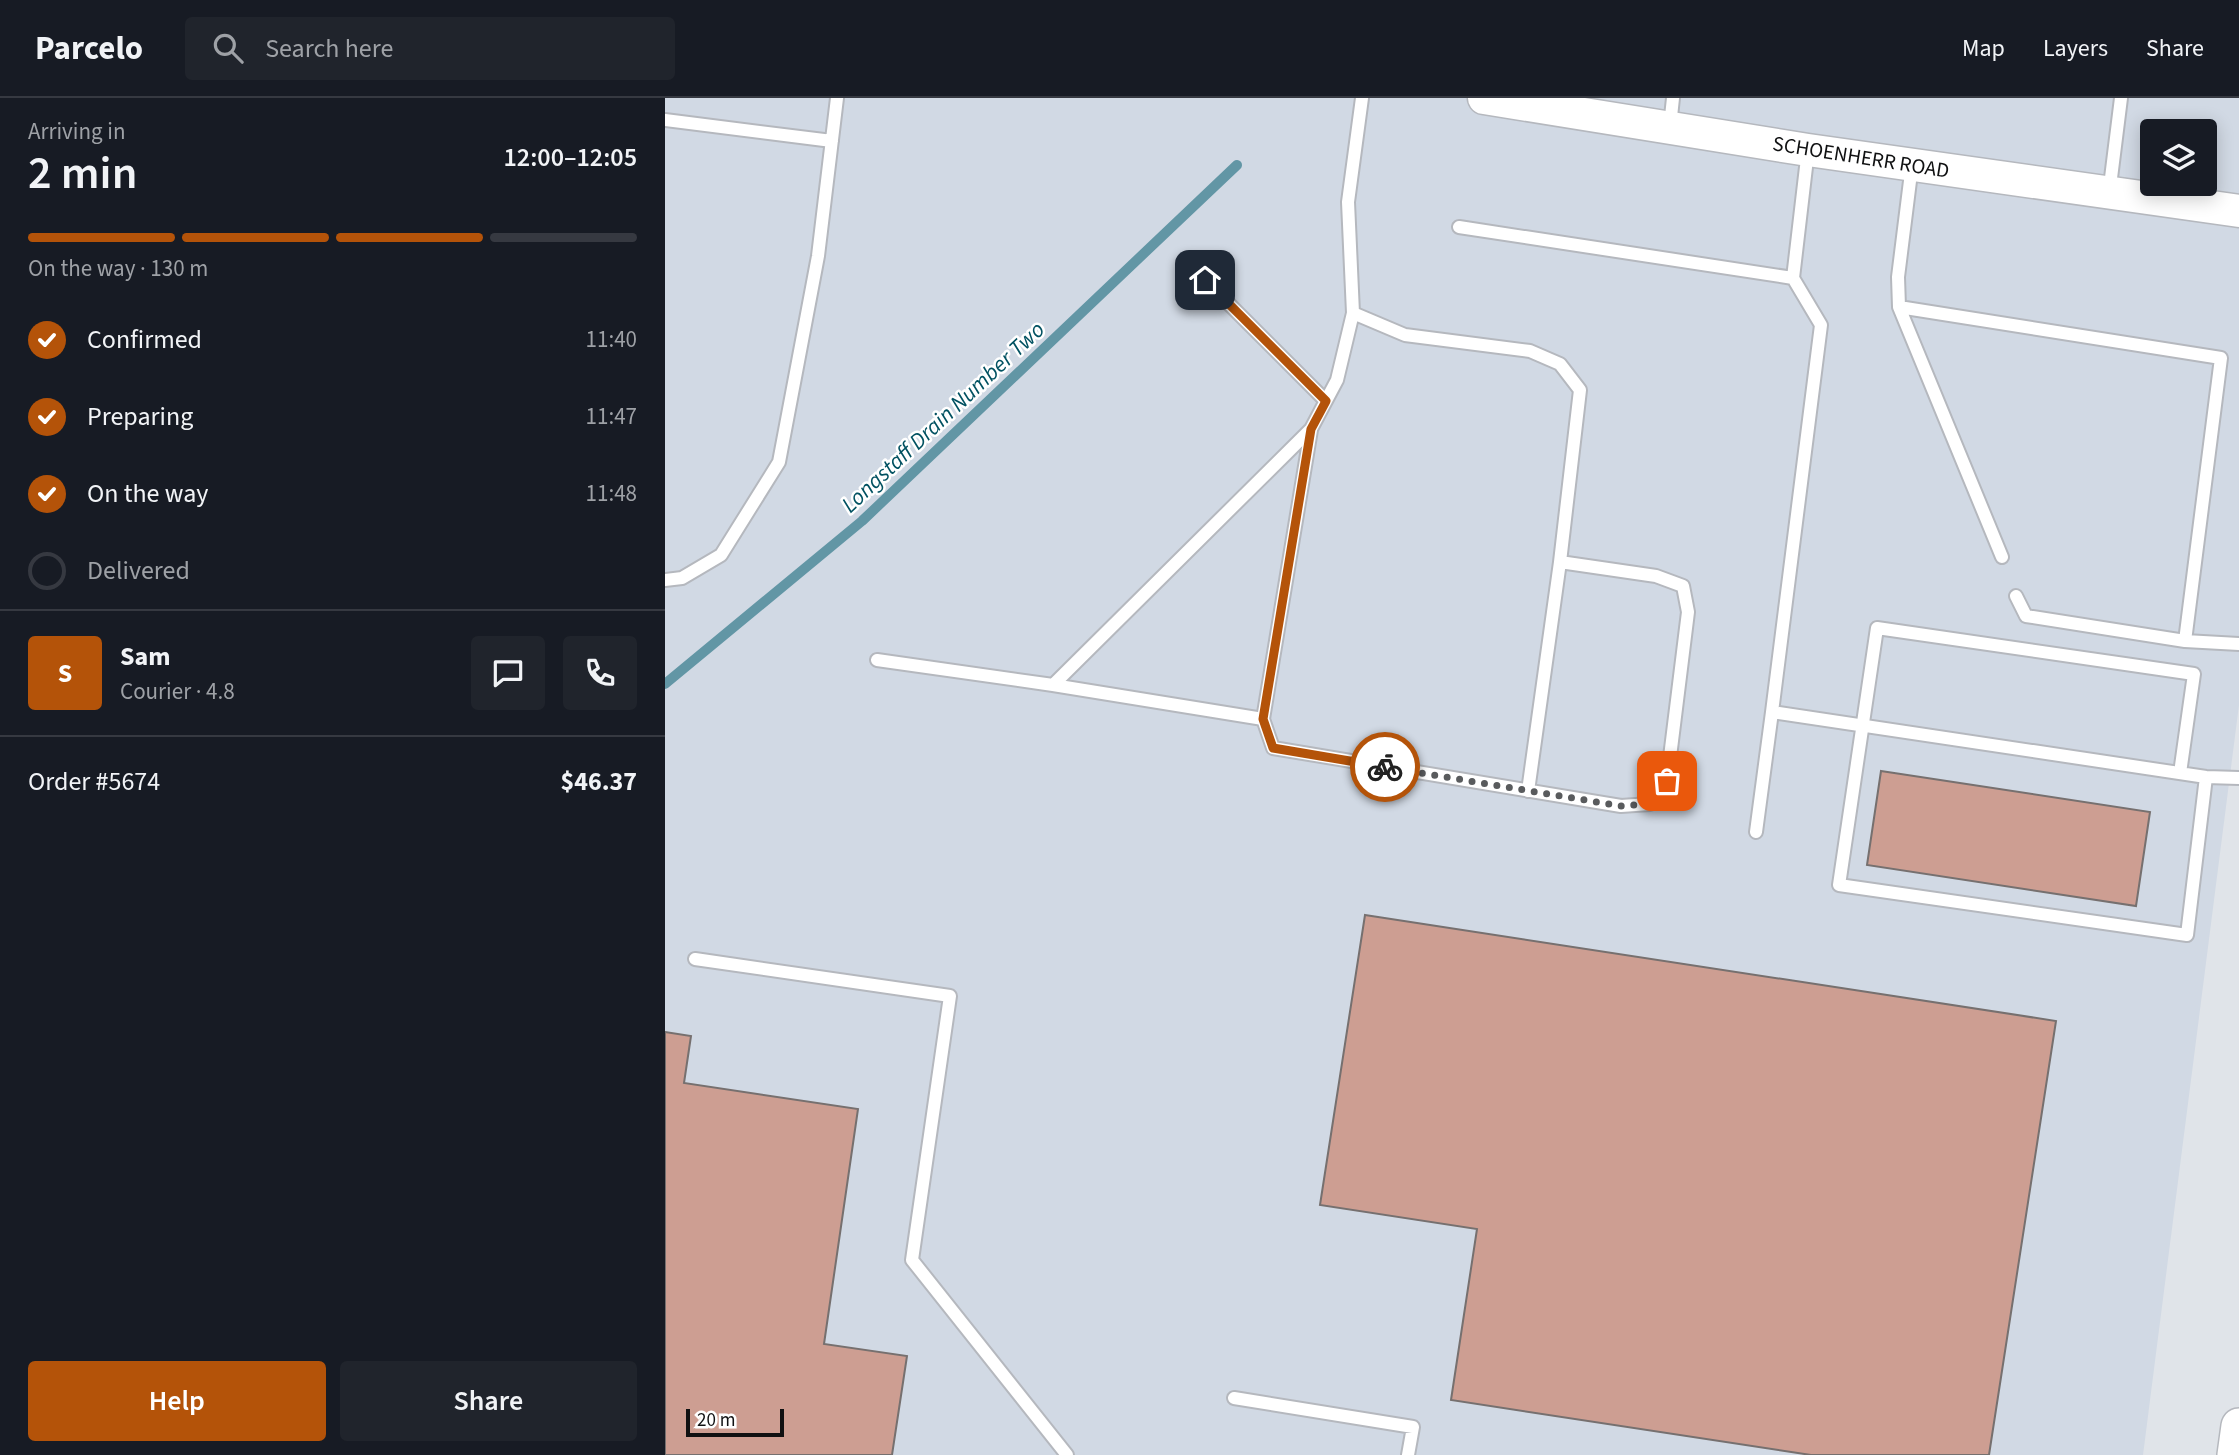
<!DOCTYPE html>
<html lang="en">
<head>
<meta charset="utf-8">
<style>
	body { margin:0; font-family:"Source Sans 3",sans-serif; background:#20242c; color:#f1f3f6; height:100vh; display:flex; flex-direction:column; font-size:26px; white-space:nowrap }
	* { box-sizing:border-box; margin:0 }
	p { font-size:23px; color:#9ea1a6 }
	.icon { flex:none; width:38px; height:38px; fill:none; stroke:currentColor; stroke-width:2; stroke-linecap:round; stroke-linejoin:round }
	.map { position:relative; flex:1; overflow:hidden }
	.details { display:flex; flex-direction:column; background:#171b24; width:665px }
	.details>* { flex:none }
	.fabs { position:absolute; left:1475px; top:21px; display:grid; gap:14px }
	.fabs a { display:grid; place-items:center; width:77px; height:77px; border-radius:7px; background:#171b24; box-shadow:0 4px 18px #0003; font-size:35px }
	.scale { position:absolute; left:21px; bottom:18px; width:98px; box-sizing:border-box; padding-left:7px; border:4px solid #101112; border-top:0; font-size:19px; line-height:24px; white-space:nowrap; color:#101112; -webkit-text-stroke:5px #fff; paint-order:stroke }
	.pin { position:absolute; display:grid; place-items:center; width:60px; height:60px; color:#fff; margin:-30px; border-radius:14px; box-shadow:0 4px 10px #0006 }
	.courier { position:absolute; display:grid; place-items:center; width:70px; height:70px; margin:-35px; border:5px solid #b45309; border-radius:50%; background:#fff; color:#222; box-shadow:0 2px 9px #0007 }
	.head em { font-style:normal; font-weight:600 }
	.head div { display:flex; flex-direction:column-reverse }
	.head { display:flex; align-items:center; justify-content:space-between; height:119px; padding:0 28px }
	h1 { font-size:46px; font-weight:600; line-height:52px }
	.bar { display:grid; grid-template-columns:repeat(4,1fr); gap:10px 7px; align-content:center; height:84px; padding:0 28px }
	.bar i { height:9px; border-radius:5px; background:#363941 }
	.bar .current { background:#b45309 }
	.bar p { grid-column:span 4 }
	.line { display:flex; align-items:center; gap:18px; padding:0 28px; border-top:2px solid #363941 }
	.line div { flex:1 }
	.round { display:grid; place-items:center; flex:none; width:74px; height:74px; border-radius:7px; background:#20242c }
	ol { padding:0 28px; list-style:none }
	li { display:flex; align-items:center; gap:21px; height:77px }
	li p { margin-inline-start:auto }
	li .icon { padding:7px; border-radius:50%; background:#b45309; color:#fff; stroke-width:4 }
	li:last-child { color:#9ea1a6 }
	li i { width:38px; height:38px; border:4px solid #363941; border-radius:50% }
	.primary-button { display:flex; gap:14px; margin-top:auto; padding:14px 28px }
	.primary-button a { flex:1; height:80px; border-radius:7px; background:#b45309; color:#fff; font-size:28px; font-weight:600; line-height:80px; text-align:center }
	.primary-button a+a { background:#20242c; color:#f1f3f6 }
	header { display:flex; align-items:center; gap:42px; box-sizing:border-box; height:98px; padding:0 35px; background:#171b24; border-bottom:2px solid #363941 }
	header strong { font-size:33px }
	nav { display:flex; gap:38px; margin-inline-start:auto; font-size:24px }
	.search { width:490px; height:63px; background:#20242c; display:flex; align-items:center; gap:18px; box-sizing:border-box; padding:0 24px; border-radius:7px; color:#9ea1a6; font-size:26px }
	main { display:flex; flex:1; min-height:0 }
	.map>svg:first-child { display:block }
	.built { fill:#d1d9e4; fill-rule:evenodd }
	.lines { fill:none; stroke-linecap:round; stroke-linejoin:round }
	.stream { stroke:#6296a5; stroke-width:10 }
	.building { fill:#cd9e92; stroke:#76706f; stroke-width:2 }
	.service-casing { stroke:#b5b8be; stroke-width:16 }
	.tertiary-casing { stroke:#b5b8be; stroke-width:35 }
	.secondary-casing { stroke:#b5b8be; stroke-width:38 }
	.service { stroke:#fff; stroke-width:12 }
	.tertiary { stroke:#fff; stroke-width:32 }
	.secondary { stroke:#fff; stroke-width:35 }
	.done { stroke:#595b5d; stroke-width:7; stroke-dasharray:0 12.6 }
	.route { stroke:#b45309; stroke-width:9 }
	.labels { text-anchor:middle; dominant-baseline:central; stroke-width:5; stroke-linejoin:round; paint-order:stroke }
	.street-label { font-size:21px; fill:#101112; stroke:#fff }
	.water-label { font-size:23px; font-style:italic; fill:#015161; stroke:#fff }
</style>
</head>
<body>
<header>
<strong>Parcelo</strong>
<div class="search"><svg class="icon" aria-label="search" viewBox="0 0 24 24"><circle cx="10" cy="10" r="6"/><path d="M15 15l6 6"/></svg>Search here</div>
<nav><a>Map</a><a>Layers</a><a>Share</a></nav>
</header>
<main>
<section class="details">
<div class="head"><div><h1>2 min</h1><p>Arriving in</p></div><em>12:00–12:05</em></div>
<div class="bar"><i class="current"></i><i class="current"></i><i class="current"></i><i></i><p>On the way · 130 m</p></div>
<ol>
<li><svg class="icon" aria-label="check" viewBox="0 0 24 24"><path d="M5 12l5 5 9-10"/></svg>Confirmed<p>11:40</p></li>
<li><svg class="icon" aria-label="check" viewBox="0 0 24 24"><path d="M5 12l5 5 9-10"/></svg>Preparing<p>11:47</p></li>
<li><svg class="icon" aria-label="check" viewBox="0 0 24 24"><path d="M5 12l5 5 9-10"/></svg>On the way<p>11:48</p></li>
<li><i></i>Delivered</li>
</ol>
<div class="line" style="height:126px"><b class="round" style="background:#b45309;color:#fff">S</b><div><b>Sam</b><p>Courier · 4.8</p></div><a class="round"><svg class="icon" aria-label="chat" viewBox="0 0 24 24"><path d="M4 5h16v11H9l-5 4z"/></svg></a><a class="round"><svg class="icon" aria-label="phone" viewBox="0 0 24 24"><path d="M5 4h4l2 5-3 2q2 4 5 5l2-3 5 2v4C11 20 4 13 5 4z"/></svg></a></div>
<div class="line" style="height:91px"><div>Order #5674</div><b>$46.37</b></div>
<div class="primary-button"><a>Help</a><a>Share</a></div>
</section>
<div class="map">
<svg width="1574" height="1357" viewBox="0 0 1574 1357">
	<rect width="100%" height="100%" fill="#e0e4e9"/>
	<path class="built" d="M0 0H1574V607L1478 1357H0ZM1488 33H1540V86H1488Z"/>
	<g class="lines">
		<path class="stream" d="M0 586 197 423 572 67"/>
	</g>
	<path class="building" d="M1216 673 1485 714 1471 808 1202 767Z
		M700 817 1391 923 1324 1357H1146L786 1302 812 1131 655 1107Z
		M0 934 26 938 19 985 193 1011 159 1246 242 1258 227 1357H0Z"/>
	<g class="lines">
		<defs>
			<path id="service" d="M0 22 167 43
				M1005 28 1008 0
				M1143 52 1128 180 1156 227 1107 614 1541 679 1574 680
				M1247 67 1233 179 1234 209 1337 459
				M1444 96 1456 0
				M794 129 1128 180
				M540 182 661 303
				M1234 209 1556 260 1520 543
				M0 482 17 480 56 457 114 364 153 158 172 0
				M1351 498 1361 518 1520 543 1574 546
				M212 562 388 587 646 331 672 282 688 215 683 104 697 0
				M388 587 598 621 646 332
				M598 621 608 650 956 708 985 706 1002 683 1023 514 1018 488 991 478 895 464 915 292 895 266 865 253 740 237 688 215
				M1515 675 1529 576 1212 530 1174 787 1522 837 1541 679
				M863 693 895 464
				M1091 734 1107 614
				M30 861 285 898 247 1162 402 1357
				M569 1300 748 1329 743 1357"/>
			<path id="tertiary" d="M819 0 1143 52 1574 113"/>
			<path id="secondary" d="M1570 1357 1574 1328"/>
		</defs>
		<use href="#service" class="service-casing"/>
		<use href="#tertiary" class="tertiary-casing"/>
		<use href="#secondary" class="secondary-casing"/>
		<use href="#service" class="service"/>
		<use href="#tertiary" class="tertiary"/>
		<use href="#secondary" class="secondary"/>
	</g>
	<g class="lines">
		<path class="done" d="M720 669 956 708 985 706 1002 683"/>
		<path class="route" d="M540 182 661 303 646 331 598 621 608 650 720 669"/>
	</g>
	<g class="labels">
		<g class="street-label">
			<text transform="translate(1196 59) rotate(9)">SCHOENHERR ROAD</text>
		</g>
		<g class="water-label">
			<text transform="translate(278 319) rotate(-43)">Longstaff Drain Number Two</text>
		</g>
	</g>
</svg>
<div class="fabs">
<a><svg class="icon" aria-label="layers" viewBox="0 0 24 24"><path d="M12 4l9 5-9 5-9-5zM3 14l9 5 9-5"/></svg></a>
</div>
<div class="scale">20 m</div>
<div class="pin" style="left:1002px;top:683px;background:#ea580c"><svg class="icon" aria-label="bag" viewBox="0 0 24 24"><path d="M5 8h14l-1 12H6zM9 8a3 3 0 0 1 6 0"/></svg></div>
<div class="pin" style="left:540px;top:182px;background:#1f2937"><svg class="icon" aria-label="home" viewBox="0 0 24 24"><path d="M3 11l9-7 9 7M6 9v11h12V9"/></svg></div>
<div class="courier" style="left:720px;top:669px"><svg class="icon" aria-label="bike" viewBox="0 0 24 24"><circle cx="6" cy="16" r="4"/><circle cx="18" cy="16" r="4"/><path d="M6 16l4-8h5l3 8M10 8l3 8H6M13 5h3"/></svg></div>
</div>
</main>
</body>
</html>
